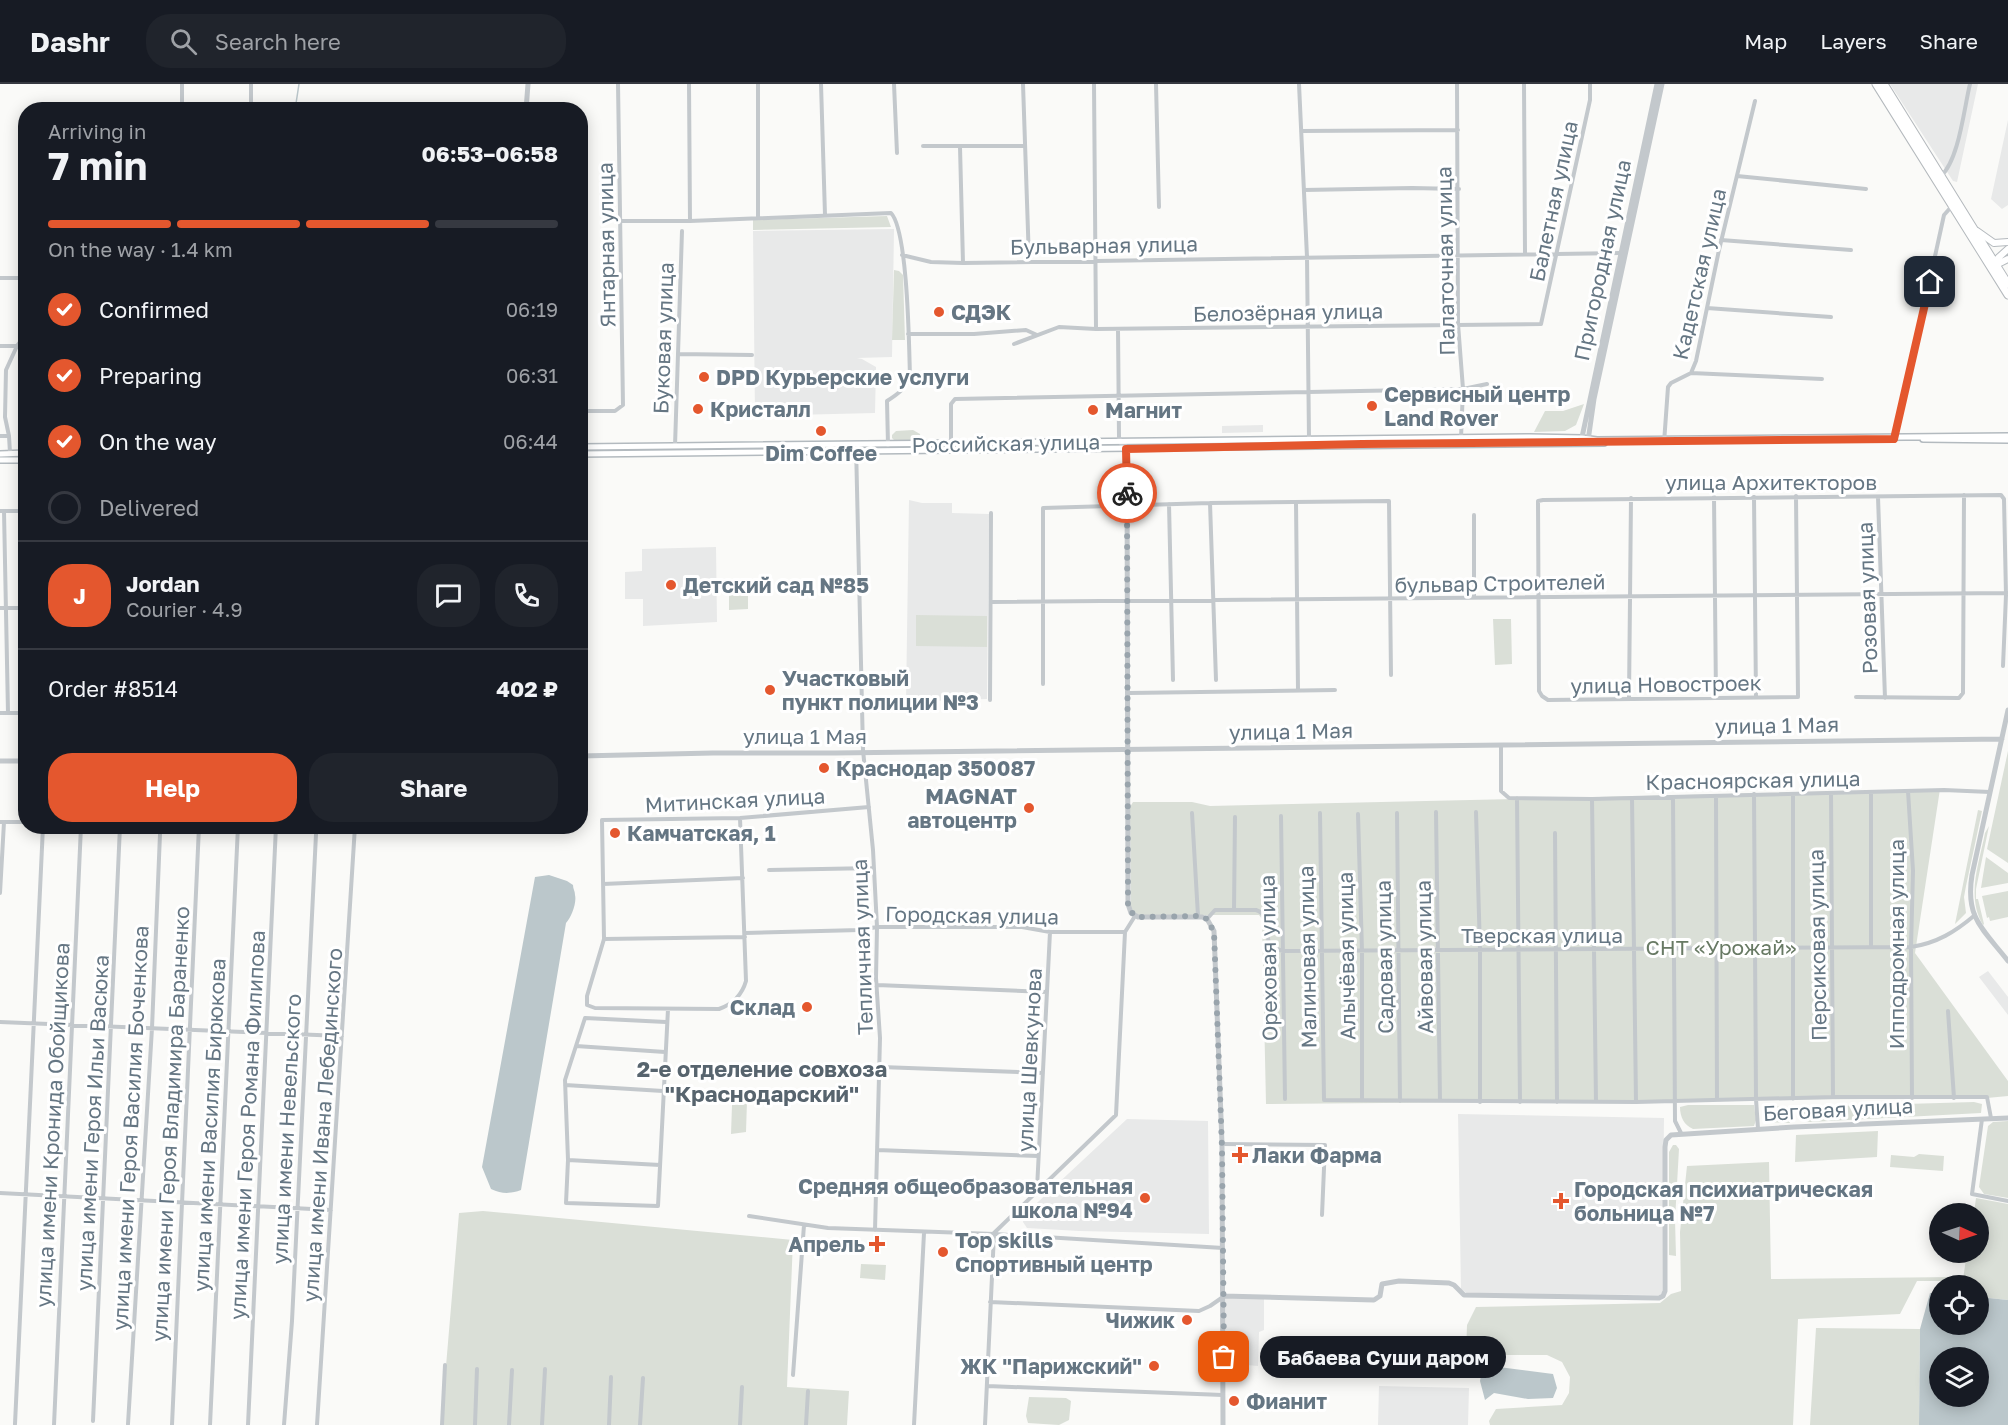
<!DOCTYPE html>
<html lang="en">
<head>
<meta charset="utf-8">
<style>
	body { margin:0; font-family:"Golos Text",sans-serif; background:#20242c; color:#f1f3f6; height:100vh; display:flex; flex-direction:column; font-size:22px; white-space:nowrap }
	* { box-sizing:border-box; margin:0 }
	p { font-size:20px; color:#9ea1a6 }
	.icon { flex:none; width:33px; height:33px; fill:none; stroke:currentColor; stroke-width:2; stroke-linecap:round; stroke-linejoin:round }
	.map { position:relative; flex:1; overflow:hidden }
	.sheet { position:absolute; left:18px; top:18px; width:570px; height:732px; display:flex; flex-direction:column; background:#171b24; border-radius:24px; box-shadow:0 3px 15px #0003 }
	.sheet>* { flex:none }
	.needle { width:39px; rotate:93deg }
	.buttons { position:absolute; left:1929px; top:1119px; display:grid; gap:12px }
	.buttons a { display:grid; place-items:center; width:60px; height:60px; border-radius:50%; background:#171b24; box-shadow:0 3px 15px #0003; font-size:30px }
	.pin { position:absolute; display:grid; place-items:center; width:51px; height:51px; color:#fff; margin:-26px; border-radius:12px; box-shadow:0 3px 9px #0006 }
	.courier { position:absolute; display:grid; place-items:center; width:60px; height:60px; margin:-30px; border:4px solid #e4572e; border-radius:50%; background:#fff; color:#222; box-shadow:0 2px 8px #0007 }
	.bubble { position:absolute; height:42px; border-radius:21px; background:#171b24; box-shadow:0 3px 15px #0003; font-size:20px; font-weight:700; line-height:42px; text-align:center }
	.overview em { font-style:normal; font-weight:700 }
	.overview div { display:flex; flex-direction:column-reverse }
	.overview { display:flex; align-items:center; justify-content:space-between; height:102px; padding:0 30px }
	h1 { font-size:39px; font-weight:700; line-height:45px }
	.bar { display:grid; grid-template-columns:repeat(4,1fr); gap:9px 6px; align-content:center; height:72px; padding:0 30px }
	.bar i { height:8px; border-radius:4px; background:#363941 }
	.bar .active { background:#e4572e }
	.bar p { grid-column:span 4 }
	.line { display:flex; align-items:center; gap:15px; padding:0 30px; border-top:2px solid #363941 }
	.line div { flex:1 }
	.round { display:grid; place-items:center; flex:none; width:63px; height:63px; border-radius:24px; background:#20242c }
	ol { padding:0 30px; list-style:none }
	li { display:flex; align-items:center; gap:18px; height:66px }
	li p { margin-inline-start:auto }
	li .icon { padding:6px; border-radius:50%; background:#e4572e; color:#fff; stroke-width:4 }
	li:last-child { color:#9ea1a6 }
	li i { width:33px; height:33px; border:3px solid #363941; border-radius:50% }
	.button { display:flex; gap:12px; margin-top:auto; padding:12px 30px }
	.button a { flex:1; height:69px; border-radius:24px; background:#e4572e; color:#fff; font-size:24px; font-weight:700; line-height:69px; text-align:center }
	.button a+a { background:#20242c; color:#f1f3f6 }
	header { display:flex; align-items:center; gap:36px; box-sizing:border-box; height:84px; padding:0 30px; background:#171b24; border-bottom:2px solid #363941 }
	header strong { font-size:28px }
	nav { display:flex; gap:33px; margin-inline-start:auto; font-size:21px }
	.search { width:420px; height:54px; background:#20242c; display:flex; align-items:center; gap:15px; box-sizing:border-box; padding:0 21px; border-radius:24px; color:#9ea1a6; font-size:22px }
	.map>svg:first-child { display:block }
	.built { fill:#e8e9e9 }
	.green { fill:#dadfd7 }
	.water { fill:#bbc7cb; fill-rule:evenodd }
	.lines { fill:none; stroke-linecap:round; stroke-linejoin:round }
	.stream { stroke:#bbc7cb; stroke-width:1.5 }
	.secondary-casing { stroke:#b3babf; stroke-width:8 }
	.primary-casing { stroke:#b5babe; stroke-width:8 }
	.trunk-casing { stroke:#b4b9bd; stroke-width:9 }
	.minor { stroke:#c3c8cc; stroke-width:4 }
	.tertiary { stroke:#c3c8cc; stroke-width:5 }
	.secondary { stroke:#fff; stroke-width:5 }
	.primary { stroke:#fff; stroke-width:6 }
	.trunk { stroke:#fff; stroke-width:7 }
	.done { stroke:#99a4ac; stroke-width:6; stroke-dasharray:0 10.8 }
	.route { stroke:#e4572e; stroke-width:8 }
	.poi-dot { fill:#e4572e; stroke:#fff; stroke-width:2 }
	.labels { text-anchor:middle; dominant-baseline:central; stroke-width:6; stroke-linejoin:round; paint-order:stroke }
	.street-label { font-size:21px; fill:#657683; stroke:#fff }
	.poi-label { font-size:21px; font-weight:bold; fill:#657683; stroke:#fff; text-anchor:start }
	.park-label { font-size:21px; fill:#687a64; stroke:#fff }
	.neighbourhood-label { font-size:22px; font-weight:bold; fill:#57646e; stroke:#fff }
</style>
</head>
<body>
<header>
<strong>Dashr</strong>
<div class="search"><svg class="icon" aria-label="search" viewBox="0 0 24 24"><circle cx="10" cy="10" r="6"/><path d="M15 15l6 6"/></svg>Search here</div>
<nav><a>Map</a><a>Layers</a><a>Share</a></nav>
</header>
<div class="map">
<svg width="2008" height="1341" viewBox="0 0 2008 1341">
	<rect width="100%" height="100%" fill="#fafaf8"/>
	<path class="built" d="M1890 0H1978L1957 98 1953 97Z
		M2008 36V121L2002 125 1991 115Z
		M894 145 892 273 857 274 862 275 876 283 875 329 755 332 753 147Z
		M1263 341V348L1222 349V342Z
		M909 416 922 419H952V429L989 430 987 615 906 618Z
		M716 463 717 538 643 542V515H625V488L642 487V465Z
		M1988 887 2008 913V931L1979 893Z
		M1458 1030 1664 1034 1662 1208 1660 1211 1468 1210 1461 1205Z
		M1127 1035 1208 1037 1209 1150 1079 1147 1027 1144 1023 1138 1024 1131Z
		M1225 1214 1264 1215V1246L1259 1248 1258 1282 1225 1279Z
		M1379 1302 1469 1304 1468 1341H1378Z"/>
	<path class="green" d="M887 132 891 143 753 146V136Z
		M894 186 899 187 903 191 905 256H892Z
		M1584 320 1576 341 1565 347 1534 348 1545 327H1563Z
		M913 346 920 350 921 356 895 357 892 354V351L896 347Z
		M729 505H748V525L729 526Z
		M916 531 987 532V563L916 562Z
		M1493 535H1511L1512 580 1495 581Z
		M2008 667V779L1987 765Z
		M1940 705 1915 869 2008 997V1012L1987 1014 1266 1020 1262 835 1259 831H1138L1131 825 1130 723 1133 718H1192L1210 722Z
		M1978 726 1982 727 1966 802 1964 813 1966 829 1955 840Z
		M1989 742 1976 805V815H1978L1984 840 1983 841C1966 812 1979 780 1985 749Z
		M1986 773 2008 789V799L1981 804Z
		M2008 807V833L1990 837 1989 833 1987 834 1982 812Z
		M747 1017 746 1048 731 1050 732 1021Z
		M1974 1018 1982 1020 1981 1029 1810 1038 1802 1036 1800 1030 1803 1023Z
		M1688 1021H1754L1756 1036 1754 1042 1693 1045C1684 1041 1680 1033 1680 1023Z
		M1768 1022 1791 1023 1790 1039 1766 1038V1026Z
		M2008 1037V1114L1984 1110 1979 1103 1988 1042 1993 1038Z
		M1878 1047 1877 1073 1795 1078 1796 1051Z
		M1673 1061H1676L1679 1065 1675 1136 1676 1172 1669 1171V1068Z
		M1919 1070 1944 1072 1943 1087 1890 1083 1891 1071 1914 1073Z
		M1769 1078 1771 1195 1953 1193V1197H1917L1900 1230 1798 1235 1793 1341H1490L1489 1337 1496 1325 1562 1321 1569 1309 1570 1293 1562 1278 1547 1271H1466L1467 1241 1476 1223 1660 1219 1671 1210 1681 1207 1680 1148 1687 1082Z
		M1976 1114 2008 1120V1216L1979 1213 1978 1202 1957 1201 1963 1195 1967 1169 1978 1168V1130L1974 1129Z
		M483 1127 793 1156 787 1303 849 1307 847 1341H441L459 1129Z
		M861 1180 886 1181 885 1196 860 1194Z
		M1816 1244 1920 1245 1919 1341H1810Z
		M1291 1262 1297 1267 1306 1263 1308 1274 1278 1270 1275 1267 1276 1264 1283 1266Z
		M1029 1313 1066 1314 1071 1317 1069 1336 1059 1341 1028 1339 1026 1332Z"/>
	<path class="water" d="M549 791 567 797 573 801C573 805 575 807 575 811 577 819 571 834 566 839L521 1106C510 1110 502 1110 491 1105L482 1083 535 793Z
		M1930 1209 1939 1210 1940 1240H1978L1979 1213 2008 1216V1341H1919L1920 1245ZM1940 1274H1978V1312H1940Z
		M1483 1281 1553 1290 1557 1304 1553 1314 1528 1315 1494 1309 1485 1316 1480 1297Z"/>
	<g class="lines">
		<path class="stream" d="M295 26 299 0"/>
		<defs>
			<path id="secondary" d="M1923 355 2008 356
				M580 363 1530 353 1582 354 1597 356 2008 352
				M0 370 26 369
				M580 370 1604 359
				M0 376H26"/>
			<path id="primary" d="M1977 147 1994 159 2008 158
				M1996 181 2008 175
				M1996 183 1998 174 2008 165"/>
			<path id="trunk" d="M1876 0 2008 211
				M1884 0 2008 200"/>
		</defs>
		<use href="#secondary" class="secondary-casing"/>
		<use href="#primary" class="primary-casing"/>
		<use href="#trunk" class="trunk-casing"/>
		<path class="minor" d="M251 0V26
			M689 0 690 137
			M758 0V134
			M821 0 825 131
			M894 0 897 69
			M1023 0 1029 177
			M1094 0 1096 245
			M1156 0 1159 123
			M1299 0 1307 173 1309 355
			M1457 0 1458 240 1463 305 1461 354
			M1524 0 1525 170
			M182 26V0
			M1301 47 1458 46
			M923 62H1025
			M960 63 963 179
			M1737 92 1866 105
			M1941 92C1959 76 1964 24 1970 0
			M1304 106 1412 104 1459 105
			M621 137H690L891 129C908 147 909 263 910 293 905 305 898 310 887 317L888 361
			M1721 156 1851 166
			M902 171 931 178 963 179 1621 169
			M0 194H26
			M1707 224 1831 233
			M1118 245 1119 353 1123 365
			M908 250H974L1026 246 1037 251
			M1014 260 1059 243 1096 245 1541 240 1590 16V0
			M0 262H26
			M678 270 752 271
			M1691 289 1822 295
			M580 327H615L623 321 618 0
			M0 352H9
			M1895 355 1944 131 1952 122
			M951 359V320L955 315 1463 305 1487 300
			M1664 359 1668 303 1671 299 1691 289 1696 277 1719 166 1755 17
			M856 361 863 666 873 766 877 843 876 894 880 954 875 1146
			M675 362 682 147
			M10 369 9 352 5 333 6 286 17 262 26 250
			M1796 412 1798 613 1548 616 1542 612 1539 607 1538 417 1543 416 2001 411 2004 415 2006 511 2003 582
			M1714 413 1716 614
			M1754 413 1756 614
			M1878 413 1885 614
			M1296 418 1298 606
			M1210 419 1216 596
			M1169 420 1173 596
			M0 427H26
			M4 427 8 629
			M1474 431V514
			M991 518 2007 509
			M0 524H26
			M1043 600V424L1210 419 1389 417 1391 591
			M1129 609 1335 606
			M1856 613 1959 614 1963 609 1964 411
			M1629 615 1631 414
			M990 616 991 429
			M0 629H26
			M1501 661V707L1509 714 1592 715 1944 706 1990 708
			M1908 707 1913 787 1911 863 1912 1014
			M1871 708V863
			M1831 709 1833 1013
			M1754 710 1756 1015 1758 1045
			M1793 710V1015
			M1716 712 1717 1016
			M1673 713 1675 1037 1681 1049
			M1517 714 1520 1018
			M1632 714 1636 1018
			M1592 715 1596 1018
			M1436 728 1440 1017
			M1476 728 1480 866V1018
			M1192 729 1198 832
			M1320 729 1324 1016 1636 1018 1833 1013H1987L1991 1034
			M1397 729 1400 1017
			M1358 730 1362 867V1015
			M1281 732 1285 1015
			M740 734 746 897C742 911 733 920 719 925L595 924 587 921V912L604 855 602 736 740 734 869 723
			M0 738H26
			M1555 749 1557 1018
			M769 786 874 784
			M603 800 743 794
			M0 809 4 738
			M1234 826 1235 733
			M1207 835 1215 826H1256C1272 831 1263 851 1271 863L1283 867 1911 863C1937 859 1955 848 1975 831
			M745 849 860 846 877 843H1022L1050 848H1125
			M604 855 745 853
			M877 901 1047 908
			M1948 927 1954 1014
			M0 938 342 952
			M666 938 585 934 565 996 568 1076 566 1119 658 1122 668 925
			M576 962 665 968
			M881 983 1043 989
			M565 1001 663 1007
			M1982 1035 1972 1110 2008 1117
			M1222 1060 1325 1061 1322 1131
			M877 1066 1038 1072
			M568 1076 660 1081
			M1037 1105 1050 848
			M0 1109 331 1126
			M749 1132 828 1144 994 1150 1223 1164
			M994 1149 1116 1031 1125 848 1135 832
			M990 1218 1199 1227 1210 1222 1223 1213
			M793 1291 804 1141
			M987 1302 1223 1311
			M93 1337 120 742
			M15 1340 43 742
			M128 1340 152 944 160 750
			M54 1341 81 742
			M172 1341 199 742
			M210 1341 238 742
			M248 1341 276 742
			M284 1341 292 1237 316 750 314 742
			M317 1341 355 742
			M442 1341 445 1281
			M475 1341 477 1285
			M509 1341 512 1286
			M542 1341 545 1285
			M609 1341 611 1293
			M640 1341 643 1294
			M740 1341 742 1303
			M806 1341 808 1307
			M914 1341 924 1149
			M985 1341 994 1150"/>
		<path class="tertiary" d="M526 26 528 0
			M1588 357 1594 315 1662 0
			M1123 358 1126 365 1127 373 1128 820 1131 829 1138 833H1202L1207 835 1214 847 1222 1060 1223 1341
			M1581 358 1657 0
			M2008 626 1972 791C1965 834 1983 845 2008 877
			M580 672 713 669H835L2002 655
			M0 677H26
			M1223 1212 1374 1216 1380 1212 1382 1200 1399 1197 1449 1199 1454 1201 1464 1211 1659 1214 1663 1212 1665 1207V1063L1666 1056 1671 1051 1794 1043 2008 1034"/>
		<use href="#secondary" class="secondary"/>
		<use href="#primary" class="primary"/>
		<use href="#trunk" class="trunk"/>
	</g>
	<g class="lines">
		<path class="done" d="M1127 409 1128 820 1131 828 1138 833 1202 832 1207 835 1214 848 1222 1064 1224 1273"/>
		<path class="route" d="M1127 409 1126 365 1362 360 1894 355 1930 198"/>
	</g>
	<g class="poi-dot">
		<circle cx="939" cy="228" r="6"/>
		<circle cx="704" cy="293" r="6"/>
		<circle cx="1372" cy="322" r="6"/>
		<circle cx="698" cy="325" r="6"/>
		<circle cx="1093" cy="326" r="6"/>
		<circle cx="821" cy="347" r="6"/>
		<circle cx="671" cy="501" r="6"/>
		<circle cx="770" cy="606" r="6"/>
		<circle cx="824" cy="684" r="6"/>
		<circle cx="1029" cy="724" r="6"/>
		<circle cx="615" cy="749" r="6"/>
		<circle cx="807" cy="923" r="6"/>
		<path d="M1237 1062h6v6h6v6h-6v6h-6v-6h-6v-6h6z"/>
		<circle cx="1145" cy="1114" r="6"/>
		<path d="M1558 1108h6v6h6v6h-6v6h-6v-6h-6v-6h6z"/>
		<path d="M874 1151h6v6h6v6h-6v6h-6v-6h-6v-6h6z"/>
		<circle cx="943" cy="1168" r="6"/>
		<circle cx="1187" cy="1236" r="6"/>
		<circle cx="1154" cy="1282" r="6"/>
		<circle cx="1234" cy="1317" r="6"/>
	</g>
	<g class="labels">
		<g class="street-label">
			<text transform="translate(1553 117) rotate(-78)">Балетная улица</text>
			<text transform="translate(606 161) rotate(-91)">Янтарная улица</text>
			<text transform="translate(1104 161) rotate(-1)">Бульварная улица</text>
			<text transform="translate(1602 176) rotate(-78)">Пригородная улица</text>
			<text transform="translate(1445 177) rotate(-91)">Палаточная улица</text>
			<text transform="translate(1699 190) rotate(-77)">Кадетская улица</text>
			<text transform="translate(1288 228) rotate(-1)">Белозёрная улица</text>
			<text transform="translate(663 254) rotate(-88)">Буковая улица</text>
			<text transform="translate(1006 359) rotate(-1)">Российская улица</text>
			<text x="1771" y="398">улица Архитекторов</text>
			<text transform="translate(1500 499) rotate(-1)">бульвар Строителей</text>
			<text transform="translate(1867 514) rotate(-92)">Розовая улица</text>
			<text transform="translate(1666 600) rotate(-1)">улица Новостроек</text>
			<text transform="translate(1777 641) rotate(-1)">улица 1 Мая</text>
			<text transform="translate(1291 647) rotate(-1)">улица 1 Мая</text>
			<text x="805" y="652">улица 1 Мая</text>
			<text transform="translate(1753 696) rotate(-1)">Красноярская улица</text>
			<text transform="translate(735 716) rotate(-3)">Митинская улица</text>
			<text transform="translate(972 831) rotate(1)">Городская улица</text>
			<text x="1542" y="851">Тверская улица</text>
			<text transform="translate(1896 860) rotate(-90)">Ипподромная улица</text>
			<text transform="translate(1817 861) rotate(-91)">Персиковая улица</text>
			<text transform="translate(862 863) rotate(-92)">Тепличная улица</text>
			<text transform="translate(1346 872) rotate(-91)">Алычёвая улица</text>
			<text transform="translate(1307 873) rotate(-91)">Малиновая улица</text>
			<text transform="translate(1384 873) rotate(-91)">Садовая улица</text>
			<text transform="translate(1424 873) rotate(-91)">Айвовая улица</text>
			<text transform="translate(1268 874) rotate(-91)">Ореховая улица</text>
			<text transform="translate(1029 976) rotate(-87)">улица Шевкунова</text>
			<text transform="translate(1838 1025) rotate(-3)">Беговая улица</text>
			<text transform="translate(92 1039) rotate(-87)">улица имени Героя Ильи Васюка</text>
			<text transform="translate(170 1040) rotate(-87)">улица имени Героя Владимира Бараненко</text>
			<text transform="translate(52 1041) rotate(-87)">улица имени Кронида Обойщикова</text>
			<text transform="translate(209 1041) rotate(-87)">улица имени Василия Бирюкова</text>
			<text transform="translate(247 1041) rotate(-87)">улица имени Героя Романа Филипова</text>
			<text transform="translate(322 1041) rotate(-86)">улица имени Ивана Лебединского</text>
			<text transform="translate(130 1044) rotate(-87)">улица имени Героя Василия Боченкова</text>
			<text transform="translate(286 1045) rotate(-87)">улица имени Невельского</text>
		</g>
		<g class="poi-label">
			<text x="951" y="228">СДЭК</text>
			<text x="716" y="293">DPD Курьерские услуги</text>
			<text x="1384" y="310">Сервисный центр<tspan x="1384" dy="24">Land Rover</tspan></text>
			<text x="710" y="325">Кристалл</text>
			<text x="1105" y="326">Магнит</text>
			<text x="821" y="369" text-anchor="middle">Dim Coffee</text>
			<text x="683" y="501">Детский сад №85</text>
			<text x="782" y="594">Участковый<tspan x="782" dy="24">пункт полиции №3</tspan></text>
			<text x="836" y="684">Краснодар 350087</text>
			<text x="1017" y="712" text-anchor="end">MAGNAT<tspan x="1017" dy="24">автоцентр</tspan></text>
			<text x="627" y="749">Камчатская, 1</text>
			<text x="795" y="923" text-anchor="end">Склад</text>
			<text x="1252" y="1071">Лаки Фарма</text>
			<text x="1133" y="1102" text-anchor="end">Средняя общеобразовательная<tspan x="1133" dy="24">школа №94</tspan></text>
			<text x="1574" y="1105">Городская психиатрическая<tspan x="1574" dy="24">больница №7</tspan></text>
			<text x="955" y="1156">Top skills<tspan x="955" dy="24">Спортивный центр</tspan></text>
			<text x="865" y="1160" text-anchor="end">Апрель</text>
			<text x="1175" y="1236" text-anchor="end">Чижик</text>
			<text x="1142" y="1282" text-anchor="end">ЖК "Парижский"</text>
			<text x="1246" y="1317">Фианит</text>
		</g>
		<g class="park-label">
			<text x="1721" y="863">СНТ «Урожай»</text>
		</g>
		<g class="neighbourhood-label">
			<text x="762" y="984">2-е отделение совхоза<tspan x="762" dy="25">"Краснодарский"</tspan></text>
		</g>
	</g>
</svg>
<div class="buttons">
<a><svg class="needle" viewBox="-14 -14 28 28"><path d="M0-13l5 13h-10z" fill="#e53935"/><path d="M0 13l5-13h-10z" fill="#9ea1a6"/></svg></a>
<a><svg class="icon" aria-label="locate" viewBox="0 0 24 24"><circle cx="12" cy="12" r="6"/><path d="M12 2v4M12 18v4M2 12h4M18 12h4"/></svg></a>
<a><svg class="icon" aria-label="layers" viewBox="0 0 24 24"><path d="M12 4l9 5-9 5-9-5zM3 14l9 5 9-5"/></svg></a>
</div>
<div class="pin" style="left:1224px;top:1273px;background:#ea580c"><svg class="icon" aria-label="bag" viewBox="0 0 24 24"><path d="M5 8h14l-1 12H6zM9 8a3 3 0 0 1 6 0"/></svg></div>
<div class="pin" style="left:1930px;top:198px;background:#1f2937"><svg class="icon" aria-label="home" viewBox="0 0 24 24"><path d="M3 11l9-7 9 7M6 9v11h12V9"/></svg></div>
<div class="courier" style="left:1127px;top:409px"><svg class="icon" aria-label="bike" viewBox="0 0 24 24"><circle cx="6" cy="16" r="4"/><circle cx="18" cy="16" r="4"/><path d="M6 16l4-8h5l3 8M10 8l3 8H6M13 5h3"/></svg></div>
<div class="bubble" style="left:1260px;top:1252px;width:246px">Бабаева Суши даром</div>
<section class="sheet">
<div class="overview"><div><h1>7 min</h1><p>Arriving in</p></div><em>06:53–06:58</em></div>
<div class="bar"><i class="active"></i><i class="active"></i><i class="active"></i><i></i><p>On the way · 1.4 km</p></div>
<ol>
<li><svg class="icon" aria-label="check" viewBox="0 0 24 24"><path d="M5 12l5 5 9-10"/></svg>Confirmed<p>06:19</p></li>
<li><svg class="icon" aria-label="check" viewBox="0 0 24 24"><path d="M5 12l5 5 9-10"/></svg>Preparing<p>06:31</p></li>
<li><svg class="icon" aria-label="check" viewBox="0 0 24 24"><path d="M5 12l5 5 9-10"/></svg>On the way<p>06:44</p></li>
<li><i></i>Delivered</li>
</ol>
<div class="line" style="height:108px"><b class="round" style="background:#e4572e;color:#fff">J</b><div><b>Jordan</b><p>Courier · 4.9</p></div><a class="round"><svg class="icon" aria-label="chat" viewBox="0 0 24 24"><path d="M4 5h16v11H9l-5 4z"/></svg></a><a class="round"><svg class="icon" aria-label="phone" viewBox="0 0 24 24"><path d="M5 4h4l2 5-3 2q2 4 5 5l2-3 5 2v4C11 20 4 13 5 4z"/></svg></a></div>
<div class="line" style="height:78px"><div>Order #8514</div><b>402 ₽</b></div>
<div class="button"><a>Help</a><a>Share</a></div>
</section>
</div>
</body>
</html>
